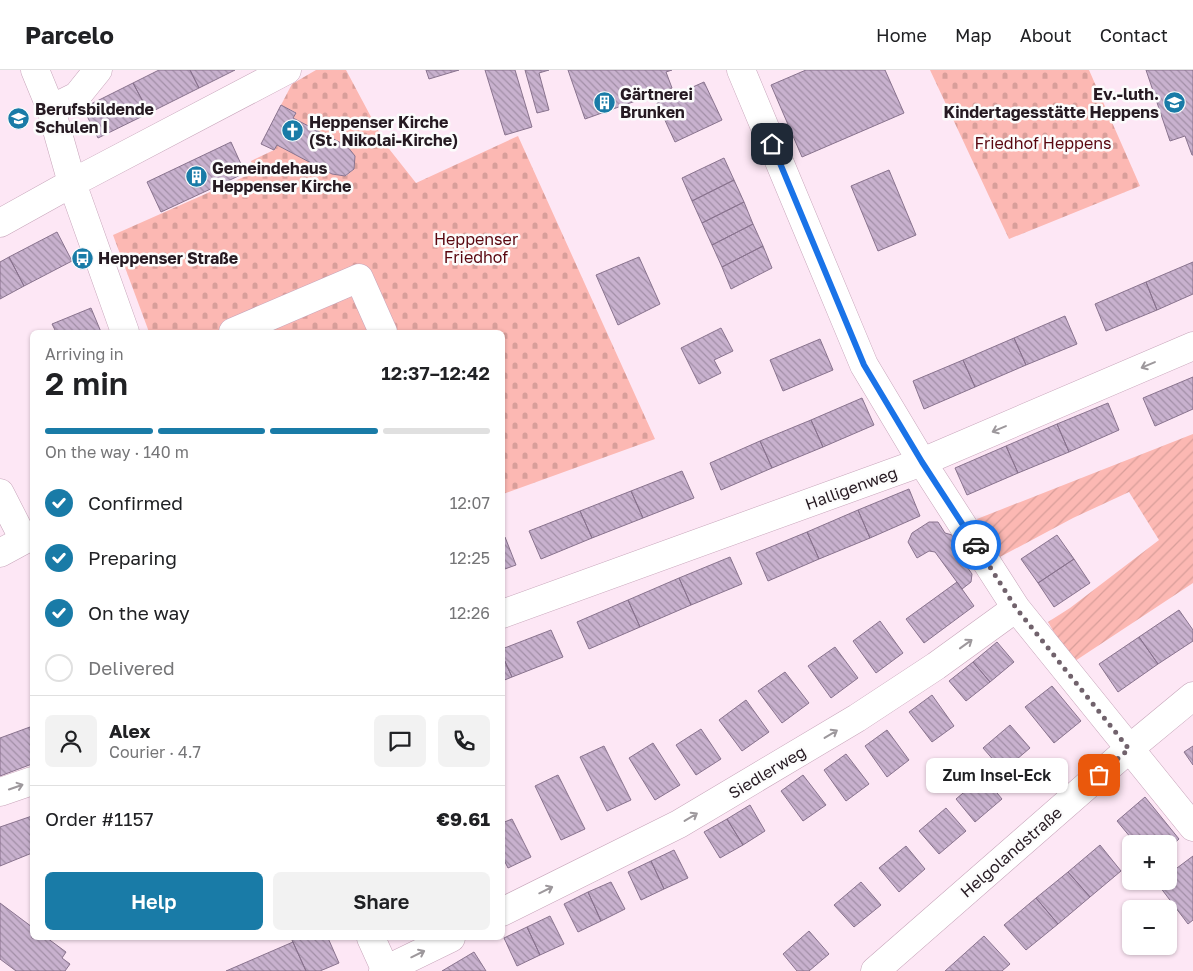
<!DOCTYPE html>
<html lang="en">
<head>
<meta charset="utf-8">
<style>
	body { margin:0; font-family:"Golos Text",sans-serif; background:#f2f2f2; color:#202124; height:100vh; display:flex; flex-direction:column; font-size:19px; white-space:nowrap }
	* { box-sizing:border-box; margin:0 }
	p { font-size:16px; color:#757577 }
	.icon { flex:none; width:28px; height:28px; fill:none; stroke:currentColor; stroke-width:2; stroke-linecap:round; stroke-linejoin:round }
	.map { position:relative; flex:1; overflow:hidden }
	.details { position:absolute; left:30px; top:260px; width:475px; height:610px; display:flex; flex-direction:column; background:#fff; border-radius:8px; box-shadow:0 1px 4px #0004 }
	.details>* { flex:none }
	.buttons { position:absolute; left:1122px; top:765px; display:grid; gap:10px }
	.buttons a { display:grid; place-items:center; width:55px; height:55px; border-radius:8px; background:#fff; box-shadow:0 1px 4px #0004; font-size:25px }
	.pin { position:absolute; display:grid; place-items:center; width:42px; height:42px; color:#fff; margin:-21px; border-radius:10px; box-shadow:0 2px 8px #0006 }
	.courier { position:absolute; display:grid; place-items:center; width:50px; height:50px; margin:-25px; border:4px solid #1a73e8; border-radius:50%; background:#fff; color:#222; box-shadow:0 1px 6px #0007 }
	.bubble { position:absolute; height:35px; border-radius:8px; background:#fff; box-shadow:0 1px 4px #0004; font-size:16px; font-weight:600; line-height:35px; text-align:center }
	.head em { font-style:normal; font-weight:600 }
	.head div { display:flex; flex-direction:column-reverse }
	.head { display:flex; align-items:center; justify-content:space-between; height:85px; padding:0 15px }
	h1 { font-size:32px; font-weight:600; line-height:38px }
	.bar { display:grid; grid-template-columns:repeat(4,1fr); gap:8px 5px; align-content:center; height:60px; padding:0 15px }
	.bar i { height:6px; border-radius:4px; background:#e0e0e0 }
	.bar .current { background:#197ba7 }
	.bar p { grid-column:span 4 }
	.line { display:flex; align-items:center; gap:12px; padding:0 15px; border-top:1px solid #e0e0e0 }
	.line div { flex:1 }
	.round { display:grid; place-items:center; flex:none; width:52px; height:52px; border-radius:8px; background:#f2f2f2 }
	ol { padding:0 15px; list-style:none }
	li { display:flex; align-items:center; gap:15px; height:55px }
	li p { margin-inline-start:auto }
	li .icon { padding:5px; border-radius:50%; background:#197ba7; color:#fff; stroke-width:4 }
	li:last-child { color:#757577 }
	li i { width:28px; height:28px; border:2px solid #e0e0e0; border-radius:50% }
	.primary-button { display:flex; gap:10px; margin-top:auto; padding:10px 15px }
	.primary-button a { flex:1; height:58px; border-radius:8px; background:#197ba7; color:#fff; font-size:20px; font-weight:600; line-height:58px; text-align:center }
	.primary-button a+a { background:#f2f2f2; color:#202124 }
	header { display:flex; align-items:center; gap:30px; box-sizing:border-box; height:70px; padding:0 25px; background:#fff; border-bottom:1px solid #e0e0e0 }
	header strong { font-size:24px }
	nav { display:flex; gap:28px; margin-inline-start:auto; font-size:18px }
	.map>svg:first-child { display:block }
	.cemetery { fill:url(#cemetery-stones) }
	.garden { fill:url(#garden-furrows) }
	.building { fill:url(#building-back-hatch); stroke:#89738e }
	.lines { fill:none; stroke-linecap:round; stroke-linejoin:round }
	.minor-casing { stroke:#c7a5ba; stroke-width:29 }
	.minor { stroke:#fff; stroke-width:28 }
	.oneway { stroke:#9d989c }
	.done { stroke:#71626c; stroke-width:5; stroke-dasharray:0 9 }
	.route { stroke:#1a73e8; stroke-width:6 }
	.labels { text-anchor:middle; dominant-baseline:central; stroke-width:5; stroke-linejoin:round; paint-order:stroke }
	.poi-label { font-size:16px; font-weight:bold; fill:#261a22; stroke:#fcfcfc; text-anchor:start }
	.park-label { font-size:16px; fill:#59060f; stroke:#fcfcfc }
	.street-label { font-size:16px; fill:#261a22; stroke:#fcfcfc }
</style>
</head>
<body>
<header>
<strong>Parcelo</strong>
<nav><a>Home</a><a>Map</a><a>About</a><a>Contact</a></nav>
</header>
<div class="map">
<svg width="1193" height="901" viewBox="0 0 1193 901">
	<defs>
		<pattern id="cemetery-stones" width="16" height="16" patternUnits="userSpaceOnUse" patternTransform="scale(1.25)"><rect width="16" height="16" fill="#fcb8b3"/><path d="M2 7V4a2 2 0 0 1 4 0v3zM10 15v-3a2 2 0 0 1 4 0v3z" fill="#d89e9a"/></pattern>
		<pattern id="garden-furrows" width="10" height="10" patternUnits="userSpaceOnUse" patternTransform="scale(1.25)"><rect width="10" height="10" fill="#fcb8b3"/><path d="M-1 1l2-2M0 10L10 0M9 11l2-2" fill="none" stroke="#d89e9a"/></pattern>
		<pattern id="building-back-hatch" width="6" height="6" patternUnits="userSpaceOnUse" patternTransform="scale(1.25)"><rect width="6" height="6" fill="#c8b1ce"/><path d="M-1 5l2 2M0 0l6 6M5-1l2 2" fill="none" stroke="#a28fa7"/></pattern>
	</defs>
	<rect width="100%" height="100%" fill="#fde7f5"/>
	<path class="cemetery" d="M316 0H346L386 75 416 113 518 66 655 369 503 424 502 262H149L113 165 255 102 251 91 274 80 277 75 332 104 346 106 354 99 355 86 347 76 293 48 295 42 281 35 292 14Z
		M930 0H1089L1140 116 1009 169Z"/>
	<path class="garden" d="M1193 364V513L1072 593 1048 552 1070 538 1159 470 1129 422 1073 448 998 488 977 449Z"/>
	<path class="building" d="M159 0H190L199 18 149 43 133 13Z
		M190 0H235L199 18Z
		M426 0H459L429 9Z
		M485 0H515L532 57 505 65Z
		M525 0H549L539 3 549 40 537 43Z
		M568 0H672L666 2 672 18 585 49Z
		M806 0H885L904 43 802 87 771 15Z
		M1146 0H1193V85H1192L1185 66 1170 71Z
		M704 12 722 50 675 72 657 33Z
		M133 13 149 43 98 68 83 38Z
		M281 35 296 43 293 48 347 76 355 86 354 99 345 106 332 104 277 75 274 80 261 74Z
		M231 72 245 103 161 142 147 112Z
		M724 88 734 110 692 131 682 108Z
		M889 100 916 165 878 181 851 116Z
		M734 110 744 132 702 153 692 131Z
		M744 132 753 154 712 175 702 153Z
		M753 154 763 176 722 197 712 175Z
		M57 162 72 191 24 216 9 187Z
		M763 176 772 198 731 219 722 197Z
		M9 187 24 216 0 229V192Z
		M639 187 660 234 618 255 596 205Z
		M1193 192V224L1157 240 1146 212Z
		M1146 212 1157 240 1106 261 1095 234Z
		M91 238 101 262H56L52 254Z
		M1065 246 1077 274 1026 295 1014 268Z
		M721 258 733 281 714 290 721 303 699 314 681 278Z
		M1014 268 1026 295 975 317 963 290Z
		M820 269 833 300 783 321 770 290Z
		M963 290 975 317 924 339 913 311Z
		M1193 307V339L1155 356 1143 328Z
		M862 328 874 355 823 377 811 350Z
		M1108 333 1119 360 1069 382 1057 354Z
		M811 350 823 377 772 398 760 371Z
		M1057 354 1069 382 1018 403 1006 376Z
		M760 371 772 398 721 420 710 393Z
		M1006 376 1018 403 967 425 955 398Z
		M682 401 694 428 643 448 631 421Z
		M909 419 920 446 870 468 858 440Z
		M631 421 643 448 592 468 580 441Z
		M858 440 870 468 819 489 807 462Z
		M580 441 592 468 541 489 529 461Z
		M929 452H938L945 463 952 465 958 473 953 477 972 504 971 512 962 519 935 482 929 481 917 488 908 472 912 463Z
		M807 462 819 489 768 511 756 483Z
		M1057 465 1074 489 1038 513 1021 489Z
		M505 467 516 495 502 500V468Z
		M730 487 742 514 691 535 679 508Z
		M1074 489 1090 513 1054 537 1038 513Z
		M679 508 691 535 640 557 628 530Z
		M957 512 974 536 924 573 906 549Z
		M628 530 640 557 589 579 577 552Z
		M1179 540 1193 560V571L1158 594 1139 567Z
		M880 551 903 583 876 603 853 571Z
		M551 560 563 587 512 607 502 585V579Z
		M1139 567 1158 594 1118 622 1099 594Z
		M997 572 1014 592 990 612 973 592Z
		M835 577 858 608 831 628 808 596Z
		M502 585 512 607 502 611Z
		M973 592 990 612 966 631 949 611Z
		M785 602 809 633 782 653 758 621Z
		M1052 616 1081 651 1054 673 1025 637Z
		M932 625 954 656 932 672 909 642Z
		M746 630 769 662 742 681 719 650Z
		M1010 655 1030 678 1003 701 983 678Z
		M30 657 32 665V694L0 706V668Z
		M701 659 721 689 696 705 676 675Z
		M887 660 909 690 887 707 865 676Z
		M653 673 680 715 655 730 629 688Z
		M604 676 631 730 607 741 580 687Z
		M1193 676V695L1184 682Z
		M846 684 869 714 846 731 824 700Z
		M558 705 585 759 561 770 535 716Z
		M803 705 826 735 803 751 781 721Z
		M983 706 1002 729 975 752 956 729Z
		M1145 727 1179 769 1169 778V774H1136L1117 751Z
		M750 735 765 761 743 775 727 749Z
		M946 738 966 761 939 784 919 761Z
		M32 746V783L0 796V757Z
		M512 749 531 787 508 798 502 786V753Z
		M727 749 743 775 720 788 704 762Z
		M1100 775 1121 801 1090 827 1068 802Z
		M906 776 925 799 899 822 879 798Z
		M674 780 688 808 664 819 651 791Z
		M1193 786V850L1188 854 1157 813 1169 811V804Z
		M651 791 664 819 641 830 628 802Z
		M1068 802 1090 827 1058 854 1036 828Z
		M611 812 625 839 601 851 588 822Z
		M861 812 881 835 854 857 834 835Z
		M588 822 601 851 578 862 564 834Z
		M1036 828 1058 854 1026 880 1004 855Z
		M0 833 32 857V868H47L66 882 62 888 70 894 65 901H16L0 889Z
		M550 846 564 874 540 885 527 857Z
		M527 857 540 885 517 896 504 868Z
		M809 861 829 884 809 901H797L783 884Z
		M984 866 1010 894 1002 901H945Z
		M291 868H328L339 893 320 901H306Z
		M293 872 306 901H226Z
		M474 882 486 901H442Z"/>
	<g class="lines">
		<defs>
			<path id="minor" d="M35 0 51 39 72 113 125 262
				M741 0 864 295 922 392 1016 538 1193 757
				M51 39 77 26 98 0
				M0 153 72 113 287 0
				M233 262 359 208 383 262
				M0 423 24 470 0 483
				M502 544 922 392 1193 276
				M0 722 32 711
				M502 842 679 754 857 648 936 596 1016 538
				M371 868 386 901
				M383 901 451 868
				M875 901 1129 679 1193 626"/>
		</defs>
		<use href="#minor" class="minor-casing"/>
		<use href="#minor" class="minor"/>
	</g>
	<defs><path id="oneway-shaft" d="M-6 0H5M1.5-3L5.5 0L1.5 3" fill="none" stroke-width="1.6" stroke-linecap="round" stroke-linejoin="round" transform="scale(1.25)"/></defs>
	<g class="oneway">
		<use href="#oneway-shaft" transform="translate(1148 295) rotate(157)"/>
		<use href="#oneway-shaft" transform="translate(999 359) rotate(157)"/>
		<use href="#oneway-shaft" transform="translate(966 574) rotate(-36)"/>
		<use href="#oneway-shaft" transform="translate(831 664) rotate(-31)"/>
		<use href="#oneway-shaft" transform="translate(16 717) rotate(-19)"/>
		<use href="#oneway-shaft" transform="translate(691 747) rotate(-31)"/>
		<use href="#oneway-shaft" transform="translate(546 820) rotate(-26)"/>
		<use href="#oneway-shaft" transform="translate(418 884) rotate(-26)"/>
	</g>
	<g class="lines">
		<path class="done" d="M976 475 1016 538 1129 679 1099 705"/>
		<path class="route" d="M772 74 864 295 922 392 976 475"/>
	</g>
	<defs>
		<symbol id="building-disc" viewBox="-11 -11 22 22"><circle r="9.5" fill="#197ba7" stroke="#fcfcfc"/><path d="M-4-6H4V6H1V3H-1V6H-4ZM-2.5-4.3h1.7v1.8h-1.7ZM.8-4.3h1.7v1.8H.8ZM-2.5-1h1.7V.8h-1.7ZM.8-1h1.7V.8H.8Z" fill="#fff"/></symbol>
		<symbol id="school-disc" viewBox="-11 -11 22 22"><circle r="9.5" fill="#197ba7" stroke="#fcfcfc"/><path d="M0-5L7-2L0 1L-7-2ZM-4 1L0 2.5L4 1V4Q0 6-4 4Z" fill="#fff"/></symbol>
		<symbol id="church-disc" viewBox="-11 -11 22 22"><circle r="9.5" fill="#197ba7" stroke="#fcfcfc"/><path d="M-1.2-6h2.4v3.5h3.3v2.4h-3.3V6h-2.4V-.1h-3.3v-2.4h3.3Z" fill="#fff"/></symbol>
		<symbol id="bus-disc" viewBox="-11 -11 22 22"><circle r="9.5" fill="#197ba7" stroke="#fcfcfc"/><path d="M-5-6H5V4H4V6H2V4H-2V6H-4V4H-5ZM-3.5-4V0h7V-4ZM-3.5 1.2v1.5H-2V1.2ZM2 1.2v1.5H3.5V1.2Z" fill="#fff"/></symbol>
	</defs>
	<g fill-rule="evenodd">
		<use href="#building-disc" x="592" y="20" width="25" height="25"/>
		<use href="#school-disc" x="1162" y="20" width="25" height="25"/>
		<use href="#school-disc" x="6" y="36" width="25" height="25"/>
		<use href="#church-disc" x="280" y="48" width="25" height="25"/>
		<use href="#building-disc" x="184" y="94" width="25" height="25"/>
		<use href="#bus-disc" x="70" y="176" width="25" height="25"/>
	</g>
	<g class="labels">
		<g class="poi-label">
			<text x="620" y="24">Gärtnerei<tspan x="620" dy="18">Brunken</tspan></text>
			<text x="1159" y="24" text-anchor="end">Ev.-luth.<tspan x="1159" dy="18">Kindertagesstätte Heppens</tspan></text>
			<text x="35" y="39">Berufsbildende<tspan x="35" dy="18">Schulen I</tspan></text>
			<text x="309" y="52">Heppenser Kirche<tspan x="309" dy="18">(St. Nikolai-Kirche)</tspan></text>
			<text x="212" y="98">Gemeindehaus<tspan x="212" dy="18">Heppenser Kirche</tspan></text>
			<text x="98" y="188">Heppenser Straße</text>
		</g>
		<g class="park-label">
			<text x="1043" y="73">Friedhof Heppens</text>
			<text x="476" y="169">Heppenser<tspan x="476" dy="18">Friedhof</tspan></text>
		</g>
		<g class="street-label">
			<text transform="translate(851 418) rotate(-20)">Halligenweg</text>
			<text transform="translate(767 702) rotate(-31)">Siedlerweg</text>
			<text transform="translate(1011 782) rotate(-41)">Helgolandstraße</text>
		</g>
	</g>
</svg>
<div class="buttons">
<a>+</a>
<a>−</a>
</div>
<div class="pin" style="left:1099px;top:705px;background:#ea580c"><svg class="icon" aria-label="bag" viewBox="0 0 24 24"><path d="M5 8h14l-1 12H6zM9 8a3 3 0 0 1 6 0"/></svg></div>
<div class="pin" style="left:772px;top:74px;background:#1f2937"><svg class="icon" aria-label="home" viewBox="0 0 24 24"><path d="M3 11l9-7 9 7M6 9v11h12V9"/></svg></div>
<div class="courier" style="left:976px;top:475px"><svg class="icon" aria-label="car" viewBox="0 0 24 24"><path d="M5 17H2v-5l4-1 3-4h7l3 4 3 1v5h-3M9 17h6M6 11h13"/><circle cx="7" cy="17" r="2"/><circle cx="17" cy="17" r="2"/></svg></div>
<div class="bubble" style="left:926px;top:688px;width:142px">Zum Insel-Eck</div>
<section class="details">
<div class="head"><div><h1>2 min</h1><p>Arriving in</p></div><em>12:37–12:42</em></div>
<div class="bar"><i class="current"></i><i class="current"></i><i class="current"></i><i></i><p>On the way · 140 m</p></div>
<ol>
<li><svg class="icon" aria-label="check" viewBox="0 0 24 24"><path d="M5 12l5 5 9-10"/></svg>Confirmed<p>12:07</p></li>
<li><svg class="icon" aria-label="check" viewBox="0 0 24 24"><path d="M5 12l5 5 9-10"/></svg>Preparing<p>12:25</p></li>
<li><svg class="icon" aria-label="check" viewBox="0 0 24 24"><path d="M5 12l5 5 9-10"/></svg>On the way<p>12:26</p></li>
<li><i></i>Delivered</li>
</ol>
<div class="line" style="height:90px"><a class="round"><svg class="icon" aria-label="person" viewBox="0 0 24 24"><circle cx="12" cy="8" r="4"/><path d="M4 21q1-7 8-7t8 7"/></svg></a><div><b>Alex</b><p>Courier · 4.7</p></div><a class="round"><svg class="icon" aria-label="chat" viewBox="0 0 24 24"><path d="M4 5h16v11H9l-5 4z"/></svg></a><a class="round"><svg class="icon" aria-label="phone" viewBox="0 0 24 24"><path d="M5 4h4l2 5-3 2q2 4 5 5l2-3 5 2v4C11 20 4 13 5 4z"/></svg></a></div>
<div class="line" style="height:65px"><div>Order #1157</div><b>€9.61</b></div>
<div class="primary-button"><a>Help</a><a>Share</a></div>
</section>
</div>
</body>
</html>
